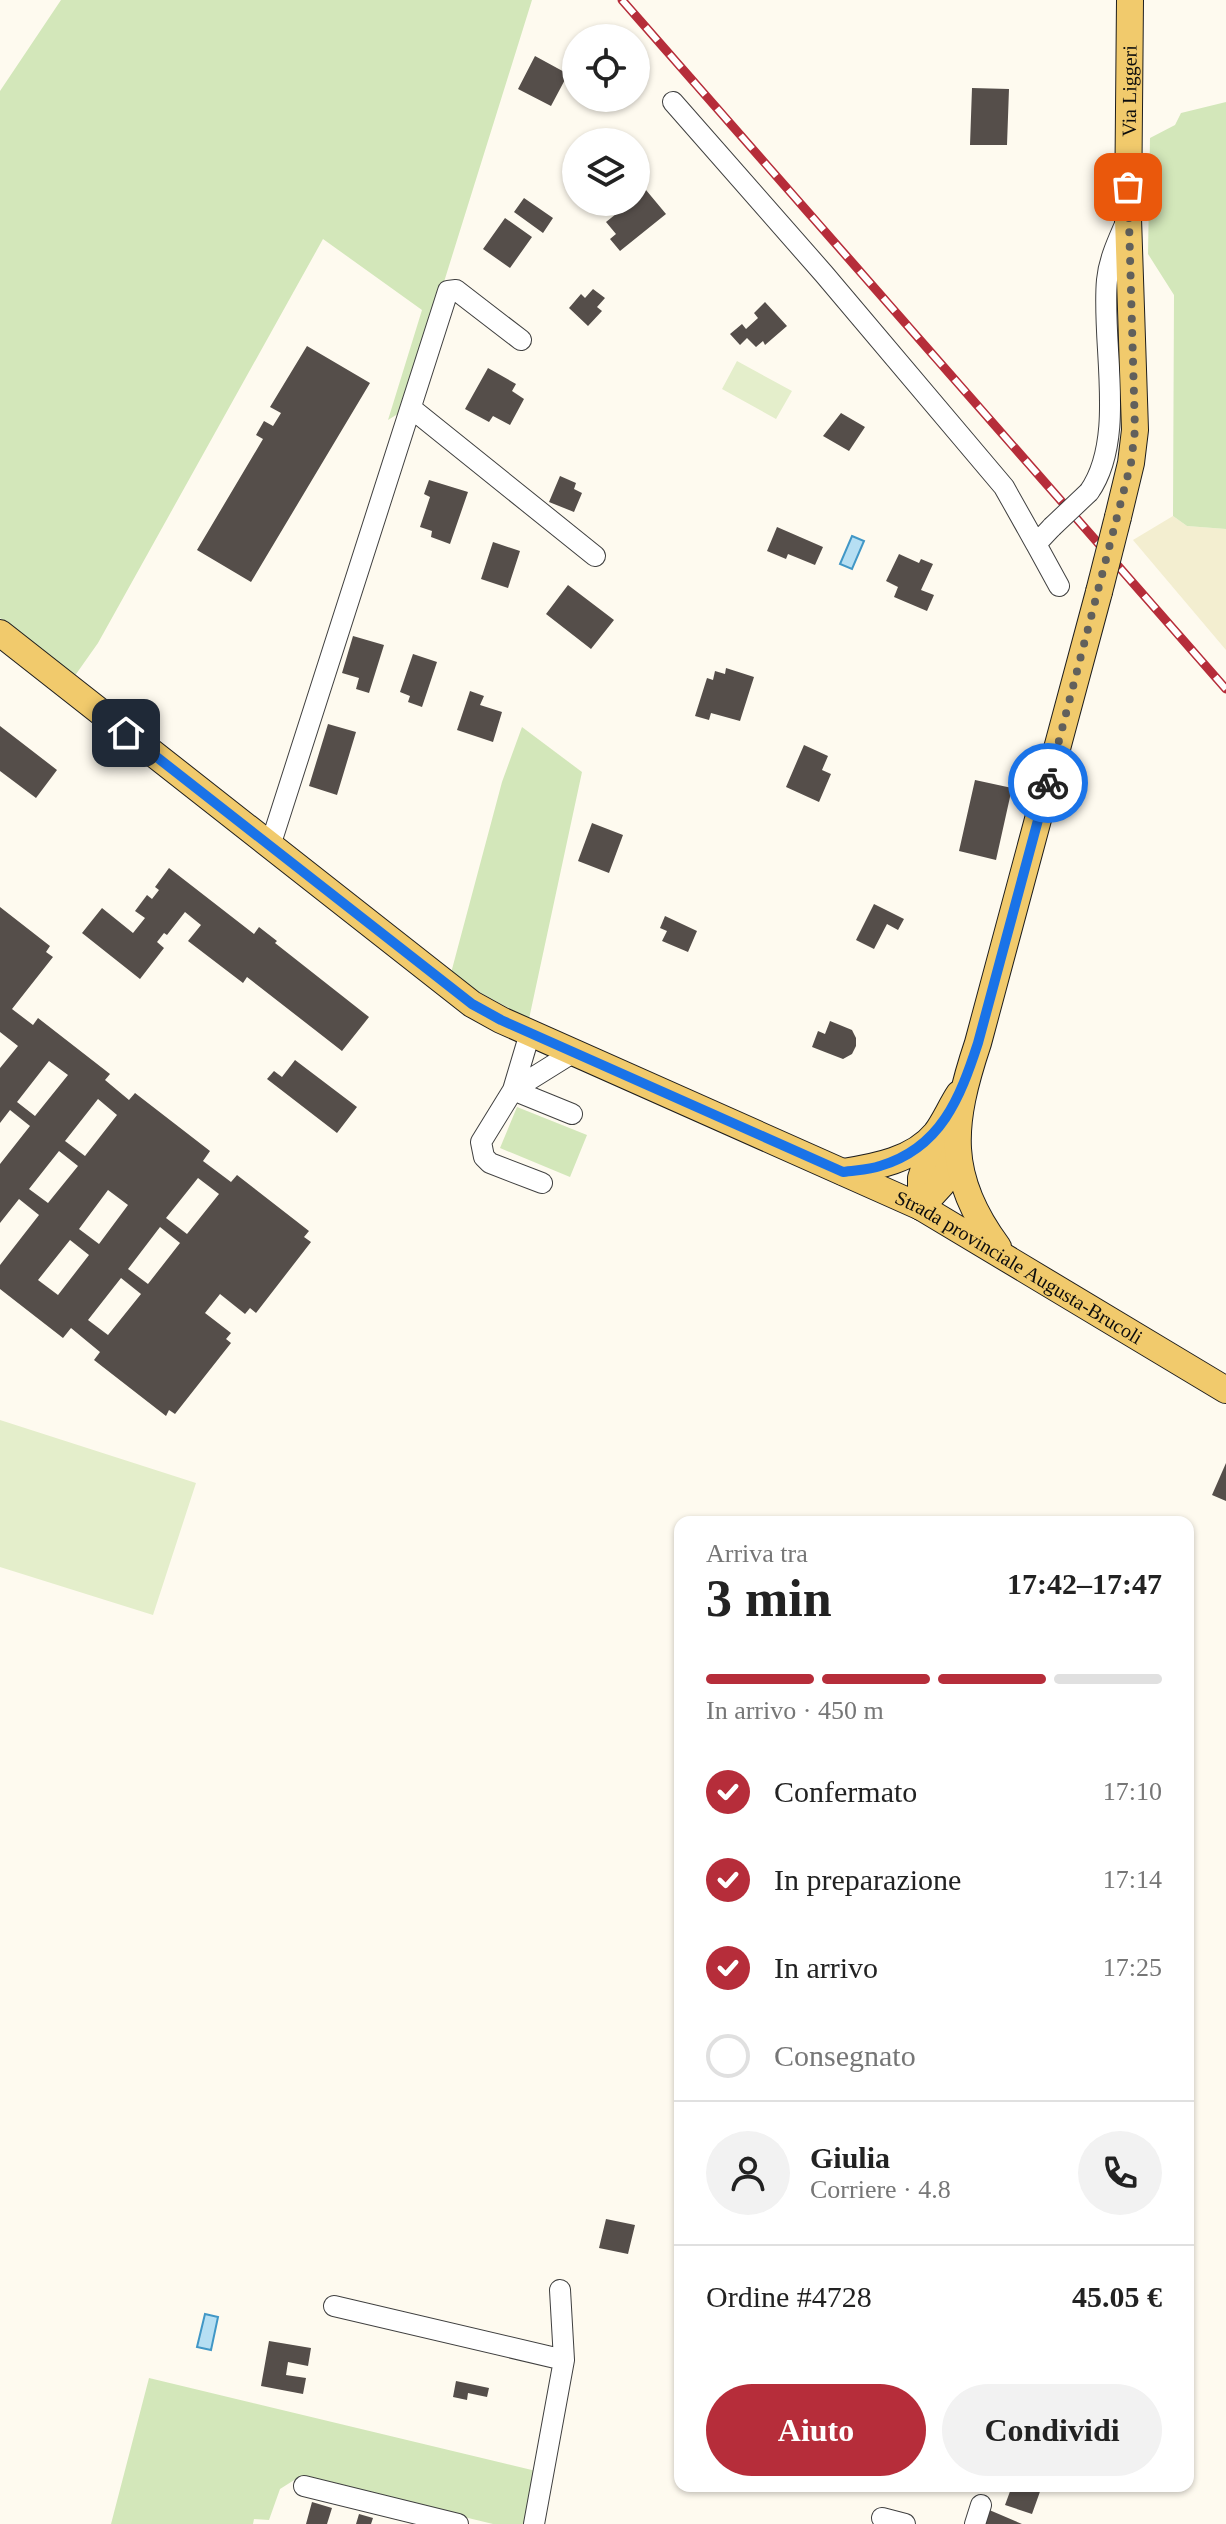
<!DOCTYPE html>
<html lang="it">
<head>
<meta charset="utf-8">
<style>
	body { margin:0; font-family:"Times New Roman",serif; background:#f2f2f2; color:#222; height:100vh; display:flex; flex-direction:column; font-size:30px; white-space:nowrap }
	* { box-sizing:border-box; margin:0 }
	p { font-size:26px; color:#767676 }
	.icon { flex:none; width:44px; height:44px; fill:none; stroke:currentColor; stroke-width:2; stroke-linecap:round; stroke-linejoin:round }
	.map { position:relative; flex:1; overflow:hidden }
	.sheet { position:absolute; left:674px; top:1516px; width:520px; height:976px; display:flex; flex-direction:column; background:#fff; border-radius:16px; box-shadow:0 2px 6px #0004 }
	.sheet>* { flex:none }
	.controls { position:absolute; left:562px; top:24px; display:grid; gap:16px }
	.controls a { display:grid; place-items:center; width:88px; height:88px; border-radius:50%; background:#fff; box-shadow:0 2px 6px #0004; font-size:40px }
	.pin { position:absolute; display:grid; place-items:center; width:68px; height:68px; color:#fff; margin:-34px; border-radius:16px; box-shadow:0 4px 12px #0006 }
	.courier { position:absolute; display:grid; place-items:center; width:80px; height:80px; margin:-40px; border:6px solid #1a73e8; border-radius:50%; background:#fff; color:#222; box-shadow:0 2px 10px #0007 }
	.head em { font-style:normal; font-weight:700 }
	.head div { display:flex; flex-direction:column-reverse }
	.head { display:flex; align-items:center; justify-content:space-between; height:136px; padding:0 32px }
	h1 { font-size:52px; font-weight:700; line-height:60px }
	.bar { display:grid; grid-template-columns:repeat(4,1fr); gap:12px 8px; align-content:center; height:96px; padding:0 32px }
	.bar i { height:10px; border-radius:6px; background:#e0e0e0 }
	.bar .active { background:#b62d3a }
	.bar p { grid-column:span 4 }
	.line { display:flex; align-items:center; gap:20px; padding:0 32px; border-top:2px solid #e0e0e0 }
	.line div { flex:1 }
	.round { display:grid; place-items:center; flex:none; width:84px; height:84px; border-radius:42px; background:#f2f2f2 }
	ol { padding:0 32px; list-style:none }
	li { display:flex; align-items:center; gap:24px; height:88px }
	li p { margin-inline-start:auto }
	li .icon { padding:8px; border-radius:50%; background:#b62d3a; color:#fff; stroke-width:4 }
	li:last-child { color:#767676 }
	li i { width:44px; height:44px; border:4px solid #e0e0e0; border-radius:50% }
	.button { display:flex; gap:16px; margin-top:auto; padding:16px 32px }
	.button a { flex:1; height:92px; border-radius:48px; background:#b62d3a; color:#fff; font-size:32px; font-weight:700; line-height:92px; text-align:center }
	.button a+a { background:#f2f2f2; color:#222 }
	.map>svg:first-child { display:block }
	.farmland { fill:#f3eed0 }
	.green { fill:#d3e7ba }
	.pitch { fill:#e4eecb }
	.water { fill:#b6dff3; stroke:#4197c6; stroke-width:2 }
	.building { fill:#554e4a; fill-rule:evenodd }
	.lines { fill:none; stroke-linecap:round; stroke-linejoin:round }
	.minor-casing { stroke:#404040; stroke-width:22 }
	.major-casing { stroke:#1e1e1e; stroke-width:28 }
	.minor { stroke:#fff; stroke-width:20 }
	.major { stroke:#f1ca6c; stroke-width:26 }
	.rail-casing { stroke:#b62d3a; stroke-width:9 }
	.rail { stroke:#fff; stroke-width:6; stroke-dasharray:18; stroke-linecap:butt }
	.minor-bridge-casing { stroke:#404040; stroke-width:22; stroke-linecap:butt }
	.major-bridge-casing { stroke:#1e1e1e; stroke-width:28; stroke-linecap:butt }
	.minor-bridge { stroke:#fff; stroke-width:20 }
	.major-bridge { stroke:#f1ca6c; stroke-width:26 }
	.done { stroke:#61605c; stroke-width:8; stroke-dasharray:0 14.4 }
	.route { stroke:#1a73e8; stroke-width:10 }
	.labels { text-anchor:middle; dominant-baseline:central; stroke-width:8; stroke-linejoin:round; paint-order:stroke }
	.street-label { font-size:20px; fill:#0d0d0d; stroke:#fff }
</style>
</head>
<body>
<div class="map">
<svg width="1226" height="2524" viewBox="0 0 1226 2524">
	<rect width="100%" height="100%" fill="#fefaef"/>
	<path class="farmland" d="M1173 516 1187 526 1226 529V650L1133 540Z"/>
	<path class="green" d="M61 0H532L404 410 388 420 422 310 323 239 98 643 74 677 0 618V91Z
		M1226 102V529L1187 526 1173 516 1174 295 1148 254 1150 138 1175 125 1181 113Z
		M522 727 582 772 529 1019 481 993 451 973 502 782Z
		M517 1107 587 1135 570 1177 500 1148Z
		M149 2378 536 2471 525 2524H493L299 2477 280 2489 269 2520 254 2519 253 2524H111Z"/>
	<path class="pitch" d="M737 361 792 391 776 419 722 389Z
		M0 1420 196 1483 153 1615 0 1567Z"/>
	<path class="water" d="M852 536 864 541 852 569 840 564Z
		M205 2314 218 2317 211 2350 197 2347Z"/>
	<path class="building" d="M535 56 568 74 551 106 518 89Z
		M972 88 1009 89 1007 145H970Z
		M646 190 666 214 620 251 610 239 616 234 606 222 631 202H636V198Z
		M524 198 553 218 543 233 514 212Z
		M505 218 532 237 510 268 483 249Z
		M593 289 605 298 597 307 602 311 588 326 569 308 581 294 585 298Z
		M765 302 787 326 765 345 763 341 756 347 747 338 740 345 730 334 742 324 746 329 758 318 754 313Z
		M307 346 370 383 251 582 197 550 263 439 256 435 264 421 273 426 281 413 270 407Z
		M488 368 516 384 512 391 524 399 510 425 493 416 489 422 465 409Z
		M841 413 865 427 849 451 823 436Z
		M560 476 576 483 574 489 582 493 574 512 549 502Z
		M429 480 468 492 450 544 431 537 432 531 420 527 430 497 424 494Z
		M777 527 823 547 815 565 788 554 786 559 767 551Z
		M493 542 520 551 508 588 481 579Z
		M899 554 919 563 921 559 933 564 921 590 934 595 927 611 894 597 898 587 886 581Z
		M568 585 614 620 591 649 546 614Z
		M353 636 384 645 369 693 356 689 359 678 342 673Z
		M413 654 437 662 422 707 408 702 410 696 400 692Z
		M726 668 754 677 740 721 711 713 709 720 695 716 707 678 713 680 715 671 725 674Z
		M470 691 484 696 480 705 502 712 493 742 457 730Z
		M328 724 356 732 337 795 309 786Z
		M0 726 57 770 36 798 0 771Z
		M804 745 828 756 822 770 831 774 819 802 786 787Z
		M975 780 1012 788 996 860 959 851Z
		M592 823 623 835 609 873 578 861Z
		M169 868 254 934 259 927 277 941 275 943 369 1017 342 1051 247 977 243 983 188 941 201 925 185 912 167 935 164 933 157 942 164 948 140 979 82 933 102 908 133 933 145 918 135 911 147 895 152 899 159 890 155 887Z
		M874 904 904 919 898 930 887 924 874 949 856 940Z
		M0 907 50 946 46 952 53 957 12 1009 33 1025 38 1018 110 1074 105 1080 129 1100 135 1093 210 1151 203 1161 231 1182 237 1175 309 1231 304 1237 311 1242 256 1313 250 1308 245 1314 220 1294 205 1313 231 1333 226 1339 231 1343 175 1414 169 1410 166 1416 94 1360 100 1352 71 1328 63 1338 0 1289V1265L39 1215 19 1199 0 1223V1164L30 1126 10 1110 0 1123V1068L18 1046 0 1032ZM49 1061 68 1075 35 1116 17 1102ZM98 1099 117 1115 85 1156 65 1141ZM59 1151 78 1166 48 1203 29 1189ZM198 1178 219 1194 187 1234 166 1218ZM108 1190 128 1205 99 1244 79 1229ZM160 1227 180 1243 148 1284 128 1269ZM70 1240 89 1255 58 1295 38 1280ZM121 1278 141 1294 108 1335 88 1320Z
		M665 916 697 931 688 952 662 941 667 931 660 928Z
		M830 1021 852 1030 856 1038V1046L852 1054 843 1059 812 1047 818 1031 825 1034Z
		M295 1060 357 1107 337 1133 267 1079 274 1071 282 1077Z
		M1226 1463V1501L1212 1495Z
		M606 2219 635 2225 628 2254 599 2248Z
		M269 2341 311 2348 308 2366 288 2362 286 2375 306 2378 303 2394 261 2386Z
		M456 2381 489 2388 487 2397 468 2393 467 2400 453 2397Z
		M1012 2486H1042L1032 2514 1005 2505Z
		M312 2502 332 2508 327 2524H306Z
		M987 2509 1022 2524H981Z
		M359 2514 373 2518 371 2524H356Z"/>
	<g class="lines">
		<defs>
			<path id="minor" d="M673 102 824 274 1004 487 1036 544 1052 527
				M411 408 595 556
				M1089 492C1127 438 1101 344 1107 280 1109 259 1118 241 1126 222
				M1036 544 1059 586
				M270 846 448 291 456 290 521 340
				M530 1033 513 1090 481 1142 484 1157 490 1163 542 1183
				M513 1090 574 1052
				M513 1090 572 1114
				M334 2306 564 2360
				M304 2486 458 2524
				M882 2518 905 2524
				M534 2524 564 2360 560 2290
				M975 2524 981 2505"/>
			<g id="major">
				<path id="s1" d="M1118 517 1131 463 1135 430 1128 218 1130 0"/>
				<path id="s2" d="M0 633 472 1004 501 1020 921 1207 1226 1390"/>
				<path d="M843 1172C875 1167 914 1160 936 1133 945 1121 951 1106 959 1094"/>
				<path d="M921 1207V1178L935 1135"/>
				<path d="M921 1207 942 1184 956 1151"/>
				<path d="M998 1247C945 1176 951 1124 978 1043L1099 592"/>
			</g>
		</defs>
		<use href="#minor" class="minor-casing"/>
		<use href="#major" class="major-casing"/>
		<use href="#minor" class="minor"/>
		<use href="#major" class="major"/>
		<defs>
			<path id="rail" d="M622 0 1226 689"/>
		</defs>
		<use href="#rail" class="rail-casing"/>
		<use href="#rail" class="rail"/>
		<defs>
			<path id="minor-bridge" d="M1052 527 1089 492"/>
			<path id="major-bridge" d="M1099 592 1118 517"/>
		</defs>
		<use href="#minor-bridge" class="minor-bridge-casing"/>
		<use href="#major-bridge" class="major-bridge-casing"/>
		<use href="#minor-bridge" class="minor-bridge"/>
		<use href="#major-bridge" class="major-bridge"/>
	</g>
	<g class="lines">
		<path class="done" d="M1048 783 1131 463 1135 430 1128 187"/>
		<path class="route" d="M126 733 472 1004 501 1020 843 1172C855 1170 869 1170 880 1166 941 1148 960 1098 978 1043L1048 783"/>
	</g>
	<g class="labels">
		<g class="street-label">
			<text stroke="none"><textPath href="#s1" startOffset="428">Via Liggeri</textPath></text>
			<text stroke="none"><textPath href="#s2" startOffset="1208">Strada provinciale Augusta-Brucoli</textPath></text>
		</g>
	</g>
</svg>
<div class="controls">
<a><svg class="icon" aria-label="locate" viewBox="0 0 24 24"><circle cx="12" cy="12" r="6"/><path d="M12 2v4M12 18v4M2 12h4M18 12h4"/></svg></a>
<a><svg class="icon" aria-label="layers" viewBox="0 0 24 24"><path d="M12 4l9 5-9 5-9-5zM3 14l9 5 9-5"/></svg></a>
</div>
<div class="pin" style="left:1128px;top:187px;background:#ea580c"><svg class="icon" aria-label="bag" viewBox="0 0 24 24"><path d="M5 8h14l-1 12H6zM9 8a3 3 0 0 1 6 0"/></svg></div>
<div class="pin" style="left:126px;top:733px;background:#1f2937"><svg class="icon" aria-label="home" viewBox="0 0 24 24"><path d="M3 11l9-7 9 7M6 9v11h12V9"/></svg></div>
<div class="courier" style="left:1048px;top:783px"><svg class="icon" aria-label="bike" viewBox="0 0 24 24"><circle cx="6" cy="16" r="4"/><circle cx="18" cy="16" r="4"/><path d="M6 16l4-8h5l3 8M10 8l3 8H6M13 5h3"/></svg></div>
<section class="sheet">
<div class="head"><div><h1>3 min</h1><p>Arriva tra</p></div><em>17:42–17:47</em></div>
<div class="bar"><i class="active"></i><i class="active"></i><i class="active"></i><i></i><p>In arrivo · 450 m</p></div>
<ol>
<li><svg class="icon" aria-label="check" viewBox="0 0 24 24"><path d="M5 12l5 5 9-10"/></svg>Confermato<p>17:10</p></li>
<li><svg class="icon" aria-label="check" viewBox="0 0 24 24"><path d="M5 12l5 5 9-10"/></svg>In preparazione<p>17:14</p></li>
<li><svg class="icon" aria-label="check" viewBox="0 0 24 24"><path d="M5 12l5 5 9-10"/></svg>In arrivo<p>17:25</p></li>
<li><i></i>Consegnato</li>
</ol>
<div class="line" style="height:144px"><a class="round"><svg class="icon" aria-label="person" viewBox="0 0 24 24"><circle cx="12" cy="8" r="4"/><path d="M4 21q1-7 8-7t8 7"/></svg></a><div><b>Giulia</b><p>Corriere · 4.8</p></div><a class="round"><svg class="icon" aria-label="phone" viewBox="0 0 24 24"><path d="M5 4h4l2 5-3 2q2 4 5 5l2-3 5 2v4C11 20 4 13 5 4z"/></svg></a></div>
<div class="line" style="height:104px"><div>Ordine #4728</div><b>45.05 €</b></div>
<div class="button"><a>Aiuto</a><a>Condividi</a></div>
</section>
</div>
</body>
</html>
